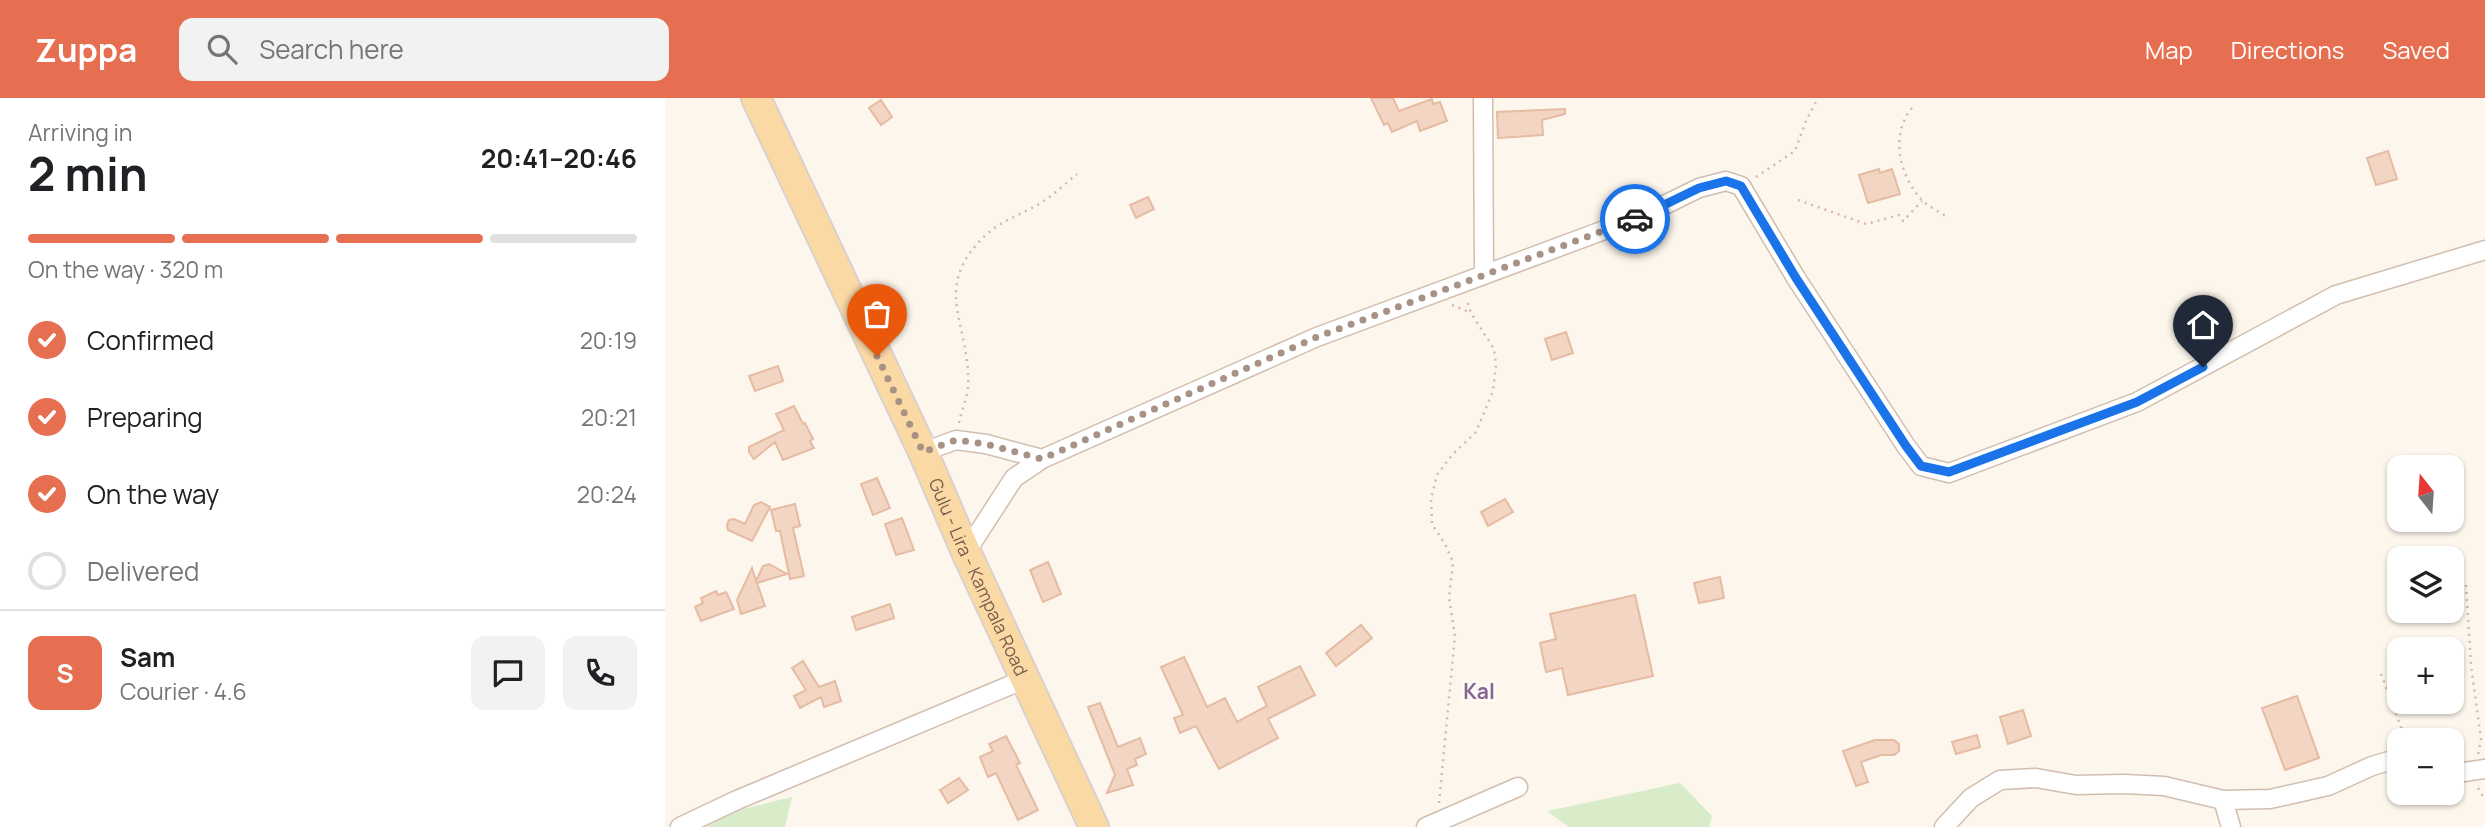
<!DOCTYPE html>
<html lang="en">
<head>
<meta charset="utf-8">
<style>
	body { margin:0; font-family:Manrope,sans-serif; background:#f2f2f2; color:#202124; height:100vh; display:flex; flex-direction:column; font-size:26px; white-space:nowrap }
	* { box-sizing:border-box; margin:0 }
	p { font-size:23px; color:#757577 }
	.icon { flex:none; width:38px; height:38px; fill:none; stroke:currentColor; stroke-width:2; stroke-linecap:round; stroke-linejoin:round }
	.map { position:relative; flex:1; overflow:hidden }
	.side { display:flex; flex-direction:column; background:#fff; width:665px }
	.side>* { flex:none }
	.needle { width:46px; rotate:343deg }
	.tools { position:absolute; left:1722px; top:357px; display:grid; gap:14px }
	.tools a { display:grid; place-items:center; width:77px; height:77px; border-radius:14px; background:#fff; box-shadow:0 2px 5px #0004; font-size:35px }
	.pin { position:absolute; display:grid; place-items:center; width:60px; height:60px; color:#fff; margin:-72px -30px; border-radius:50% 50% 50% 0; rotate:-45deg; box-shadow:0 0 7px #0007 }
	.pin .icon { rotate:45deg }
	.courier { position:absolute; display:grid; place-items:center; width:70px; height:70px; margin:-35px; border:5px solid #1a73e8; border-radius:50%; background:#fff; color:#222; box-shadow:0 2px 9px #0007 }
	.headline em { font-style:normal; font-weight:700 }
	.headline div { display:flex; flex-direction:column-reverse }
	.headline { display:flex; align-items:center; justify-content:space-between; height:119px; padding:0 28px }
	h1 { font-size:46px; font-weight:700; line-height:52px }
	.bar { display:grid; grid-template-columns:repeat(4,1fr); gap:10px 7px; align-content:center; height:84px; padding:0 28px }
	.bar i { height:9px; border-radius:5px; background:#e0e0e0 }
	.bar .active { background:#e76f51 }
	.bar p { grid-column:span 4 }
	.line { display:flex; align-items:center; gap:18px; padding:0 28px; border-top:2px solid #e0e0e0 }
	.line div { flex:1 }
	.round { display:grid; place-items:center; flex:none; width:74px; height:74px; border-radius:14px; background:#f2f2f2 }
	ol { padding:0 28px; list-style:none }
	li { display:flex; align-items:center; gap:21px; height:77px }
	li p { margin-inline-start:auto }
	li .icon { padding:7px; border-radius:50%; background:#e76f51; color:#fff; stroke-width:4 }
	li:last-child { color:#757577 }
	li i { width:38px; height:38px; border:4px solid #e0e0e0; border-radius:50% }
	header { display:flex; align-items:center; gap:42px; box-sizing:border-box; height:98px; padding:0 35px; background:#e76f51; color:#fff }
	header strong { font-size:33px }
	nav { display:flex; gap:38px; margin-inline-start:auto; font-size:24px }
	.search { width:490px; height:63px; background:#f2f2f2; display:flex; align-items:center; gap:18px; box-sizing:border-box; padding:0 24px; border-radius:14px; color:#757577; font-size:26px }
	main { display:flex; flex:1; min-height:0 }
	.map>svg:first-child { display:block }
	.green { fill:#d8ecc9 }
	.building { fill:#f3d5c3; stroke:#e6bba3; stroke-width:2 }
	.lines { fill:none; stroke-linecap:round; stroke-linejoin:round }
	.street-casing { stroke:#d1beb0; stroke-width:21 }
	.primary-casing { stroke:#dad1cd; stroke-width:32 }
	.path { stroke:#d9b8a5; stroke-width:2.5; stroke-dasharray:2 5; stroke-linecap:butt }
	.street { stroke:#fff; stroke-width:18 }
	.primary { stroke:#fbd9a5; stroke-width:28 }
	.done { stroke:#a89285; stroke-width:7; stroke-dasharray:0 12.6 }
	.route { stroke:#1a73e8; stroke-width:9 }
	.labels { text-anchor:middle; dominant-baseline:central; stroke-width:6; stroke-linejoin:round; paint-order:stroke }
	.street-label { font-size:18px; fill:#7a5c4d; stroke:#fffaf3 }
	.quarter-label { font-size:21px; font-weight:bold; fill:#846695; stroke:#fffaf3 }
</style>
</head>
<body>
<header>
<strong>Zuppa</strong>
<div class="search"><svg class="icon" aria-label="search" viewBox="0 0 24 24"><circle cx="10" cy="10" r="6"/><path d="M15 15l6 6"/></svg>Search here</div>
<nav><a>Map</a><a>Directions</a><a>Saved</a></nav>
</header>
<main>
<section class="side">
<div class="headline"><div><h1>2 min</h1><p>Arriving in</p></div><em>20:41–20:46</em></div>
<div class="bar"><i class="active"></i><i class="active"></i><i class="active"></i><i></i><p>On the way · 320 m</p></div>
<ol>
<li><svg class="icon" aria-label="check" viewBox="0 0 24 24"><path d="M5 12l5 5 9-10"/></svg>Confirmed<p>20:19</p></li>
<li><svg class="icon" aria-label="check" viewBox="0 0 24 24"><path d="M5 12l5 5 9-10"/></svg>Preparing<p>20:21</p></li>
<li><svg class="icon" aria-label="check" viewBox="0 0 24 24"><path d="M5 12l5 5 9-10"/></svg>On the way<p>20:24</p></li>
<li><i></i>Delivered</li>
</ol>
<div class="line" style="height:126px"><b class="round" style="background:#e76f51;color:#fff">S</b><div><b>Sam</b><p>Courier · 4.6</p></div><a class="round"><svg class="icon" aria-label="chat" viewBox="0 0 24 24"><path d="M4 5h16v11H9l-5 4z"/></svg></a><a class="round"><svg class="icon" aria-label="phone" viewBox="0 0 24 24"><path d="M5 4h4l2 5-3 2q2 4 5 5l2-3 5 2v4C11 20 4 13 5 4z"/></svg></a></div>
</section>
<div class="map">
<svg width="1820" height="729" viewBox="0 0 1820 729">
	<rect width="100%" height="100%" fill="#fdf6ec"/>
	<path class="green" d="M1015 685 1047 718 1044 729H904L882 713Z
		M127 699 120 729H41L70 713Z"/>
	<path class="building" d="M706 0H728L734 13 767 1 768 6 775 4 782 23 755 33 752 23 727 34 723 25 719 27Z
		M216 2 227 19 216 27 204 10Z
		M900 11V16L877 22 878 37 833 40 832 14Z
		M1723 53 1732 81 1711 87 1702 60Z
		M1214 71 1215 75 1227 71 1235 96 1203 105 1194 77Z
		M483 99 489 111 471 120 465 107Z
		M901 234 908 255 887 262 880 241Z
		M113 268 118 283 90 293 84 278Z
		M129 308 138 326 140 325 148 341 145 343 149 350 118 362 110 344 89 361 84 354V349L119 332 111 316Z
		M212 380 225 410 208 417 196 386Z
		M840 401 848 414 823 428 816 414Z
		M96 404 105 409 87 443 63 432 62 427 64 422 69 421 80 426 89 407Z
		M130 406 135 428 128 430 139 478 125 481 115 433H111L106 412Z
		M237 420 249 452 231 457 220 426Z
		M383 464 396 496 378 504 365 472Z
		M104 466 122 476 92 485 100 508 76 516 72 502 87 470 91 483 98 468Z
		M1055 479 1059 500 1034 505 1029 485Z
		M51 493 53 497 61 494 69 511 36 523 30 509 38 505 36 500Z
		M970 497 988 578 903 597 897 570 881 574 875 545 891 541 885 516Z
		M225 506 229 520 191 532 187 519Z
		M696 527 707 540 671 568 661 555Z
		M519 559 542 609 560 600 572 624 602 608 593 589 635 568 650 597 603 621 613 640 554 671 531 628 515 635 509 620 518 617 496 569Z
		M138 563 154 589 170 583 176 603 159 609 156 599 135 610 129 598 141 592 127 570Z
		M1632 598 1654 660 1620 672 1597 610Z
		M435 605 453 649 475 640 481 656 470 661 472 667 462 671 468 687 442 695 450 677 423 609Z
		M1358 612 1366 638 1343 646 1335 619Z
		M1312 637 1315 649 1291 656 1287 644Z
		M341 638 355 665 351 667 373 712 353 722 331 675 323 679 315 659 328 653 324 646Z
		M1210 642H1229L1234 646V653L1229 657H1216L1196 664 1203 684 1191 688 1178 653Z
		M294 680 303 692 283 705 275 692Z"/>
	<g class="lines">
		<defs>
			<path id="street" d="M818 0 819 177
				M258 354 291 342 321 346 377 361
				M301 454 349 380 377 361 652 239 977 118 1034 90 1061 83 1076 88 1131 180 1241 348 1256 368 1284 375 1472 304 1671 197 1820 152
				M1787 674 1792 675 1820 671
				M1558 702 1566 729
				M15 729 72 702 360 581
				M761 729 853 689
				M1279 729 1306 700 1335 682 1371 680 1411 687 1459 686 1499 688 1558 702 1605 701 1663 688 1707 668 1734 660"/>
			<g id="primary">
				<path id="s1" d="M91 0 258 354 301 454 429 729"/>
			</g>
		</defs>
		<use href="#street" class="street-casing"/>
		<use href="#primary" class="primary-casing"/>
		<path class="path" d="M1247 10C1225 36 1234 77 1256 101 1263 109 1275 114 1284 120
			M1091 79 1130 53 1141 23 1153 0
			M1133 102 1201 126 1234 117 1238 123 1257 103
			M787 207 806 215
			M294 325C296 312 303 300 303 288 306 226 264 189 322 136 336 123 357 116 374 106 387 98 400 86 412 76
			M1801 487 1806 567 1816 641 1813 657
			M1716 576 1741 642
			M1813 690 1820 702
			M774 705 790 538 784 500 788 464 780 446 767 426 766 401 772 377 787 357 811 334 828 293 831 267 829 251 806 215 801 200"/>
		<use href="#street" class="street"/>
		<use href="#primary" class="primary"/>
	</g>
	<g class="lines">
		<path class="done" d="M212 258 258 354 291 342 321 346 377 361 652 239 970 121"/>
		<path class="route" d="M970 121 1034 90 1061 83 1076 88 1131 180 1241 348 1256 368 1284 374 1472 304 1538 269"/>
	</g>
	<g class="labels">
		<g class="street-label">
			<text stroke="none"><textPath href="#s1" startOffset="528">Gulu - Lira - Kampala Road</textPath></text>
		</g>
		<g class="quarter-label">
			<text x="814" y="593">Kal</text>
		</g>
	</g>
</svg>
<div class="tools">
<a><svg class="needle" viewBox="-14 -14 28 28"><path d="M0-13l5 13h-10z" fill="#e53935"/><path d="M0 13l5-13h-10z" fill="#757577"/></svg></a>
<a><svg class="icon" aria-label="layers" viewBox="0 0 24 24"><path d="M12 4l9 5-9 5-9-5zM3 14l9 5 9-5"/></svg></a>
<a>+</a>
<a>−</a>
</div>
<div class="pin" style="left:212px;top:258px;background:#ea580c"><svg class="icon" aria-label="bag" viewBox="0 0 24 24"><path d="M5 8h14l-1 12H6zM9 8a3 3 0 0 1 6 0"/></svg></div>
<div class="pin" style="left:1538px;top:269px;background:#1f2937"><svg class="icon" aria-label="home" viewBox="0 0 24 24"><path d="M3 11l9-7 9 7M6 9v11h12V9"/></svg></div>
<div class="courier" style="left:970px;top:121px"><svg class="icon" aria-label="car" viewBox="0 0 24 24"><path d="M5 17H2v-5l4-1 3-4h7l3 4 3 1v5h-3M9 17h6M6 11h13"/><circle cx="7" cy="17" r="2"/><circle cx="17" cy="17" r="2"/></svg></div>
</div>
</main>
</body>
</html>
